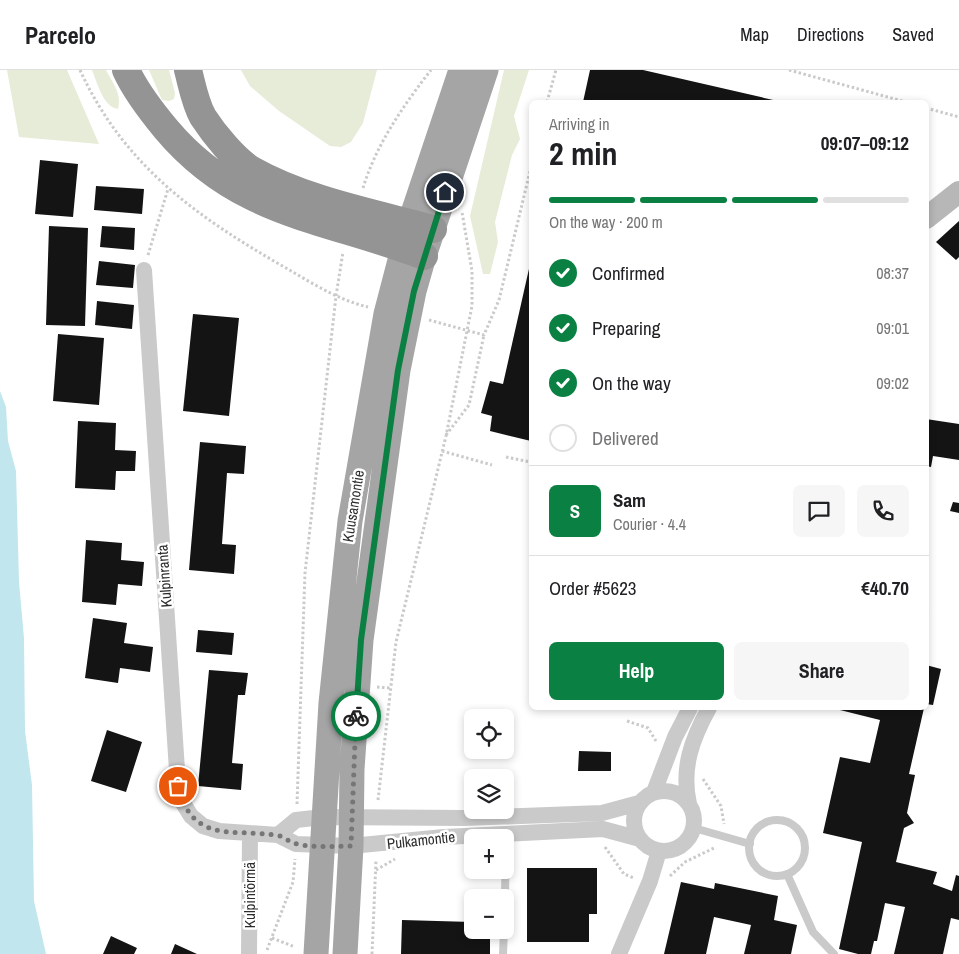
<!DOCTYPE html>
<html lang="en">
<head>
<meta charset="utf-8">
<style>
	body { margin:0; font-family:"Archivo Narrow",sans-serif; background:#f6f6f6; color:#202124; height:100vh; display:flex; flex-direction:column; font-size:19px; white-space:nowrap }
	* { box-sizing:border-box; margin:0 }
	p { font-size:16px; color:#757577 }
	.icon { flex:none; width:28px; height:28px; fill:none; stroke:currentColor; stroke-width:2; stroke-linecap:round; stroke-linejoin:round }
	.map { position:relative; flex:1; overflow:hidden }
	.sheet { position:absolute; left:529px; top:30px; width:400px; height:610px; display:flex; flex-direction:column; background:#fff; border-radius:8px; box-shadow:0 2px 8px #0003 }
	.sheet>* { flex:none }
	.fabs { position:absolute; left:464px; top:639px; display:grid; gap:10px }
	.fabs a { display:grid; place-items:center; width:50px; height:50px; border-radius:8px; background:#fff; box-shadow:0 2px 8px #0003; font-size:25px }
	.pin { position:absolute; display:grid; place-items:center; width:42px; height:42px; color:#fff; margin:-21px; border:2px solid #fff; border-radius:50%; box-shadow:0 1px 5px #0007 }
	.courier { position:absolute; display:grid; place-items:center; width:50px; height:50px; margin:-25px; border:4px solid #0b8043; border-radius:50%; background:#fff; color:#222; box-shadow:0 1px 6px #0007 }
	.summary em { font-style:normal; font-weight:700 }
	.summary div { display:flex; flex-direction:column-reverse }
	.summary { display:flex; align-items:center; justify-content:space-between; height:85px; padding:0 20px }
	h1 { font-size:32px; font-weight:700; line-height:38px }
	.bar { display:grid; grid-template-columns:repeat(4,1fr); gap:8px 5px; align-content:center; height:60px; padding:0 20px }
	.bar i { height:6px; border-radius:4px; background:#e0e0e0 }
	.bar .active { background:#0b8043 }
	.bar p { grid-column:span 4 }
	.line { display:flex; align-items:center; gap:12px; padding:0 20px; border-top:1px solid #e0e0e0 }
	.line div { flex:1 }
	.round { display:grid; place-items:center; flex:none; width:52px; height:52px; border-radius:8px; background:#f6f6f6 }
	ol { padding:0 20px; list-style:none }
	li { display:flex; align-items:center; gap:15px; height:55px }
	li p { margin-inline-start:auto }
	li .icon { padding:5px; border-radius:50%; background:#0b8043; color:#fff; stroke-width:4 }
	li:last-child { color:#757577 }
	li i { width:28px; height:28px; border:2px solid #e0e0e0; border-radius:50% }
	.button { display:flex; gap:10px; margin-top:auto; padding:10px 20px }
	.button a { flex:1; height:58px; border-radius:8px; background:#0b8043; color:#fff; font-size:20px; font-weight:700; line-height:58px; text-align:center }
	.button a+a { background:#f6f6f6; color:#202124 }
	header { display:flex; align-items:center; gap:30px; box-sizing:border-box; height:70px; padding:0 25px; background:#fff; border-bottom:1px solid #e0e0e0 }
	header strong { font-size:24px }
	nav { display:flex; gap:28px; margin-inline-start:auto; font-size:18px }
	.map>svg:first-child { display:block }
	.green { fill:#e7ecd8 }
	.water { fill:#c2e6ee }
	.building { fill:#141414 }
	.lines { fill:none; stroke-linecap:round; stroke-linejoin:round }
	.path { stroke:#cacaca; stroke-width:3; stroke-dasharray:2.5 2.5; stroke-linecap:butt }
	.lane { stroke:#cacaca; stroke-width:8 }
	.street { stroke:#cacaca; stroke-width:16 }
	.secondary { stroke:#b7b7b7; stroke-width:22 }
	.primary { stroke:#a5a5a5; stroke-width:25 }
	.highway { stroke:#949494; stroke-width:28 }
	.done { stroke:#767676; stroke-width:5; stroke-dasharray:0 9 }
	.route { stroke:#0b8043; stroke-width:6 }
	.labels { text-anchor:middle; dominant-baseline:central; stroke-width:5; stroke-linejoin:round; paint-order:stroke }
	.street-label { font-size:15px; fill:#2d2d2d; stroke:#fff }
</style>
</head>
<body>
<header>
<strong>Parcelo</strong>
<nav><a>Map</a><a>Directions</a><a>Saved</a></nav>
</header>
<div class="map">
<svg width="959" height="884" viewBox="0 0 959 884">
	<rect width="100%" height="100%" fill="#fff"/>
	<path class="green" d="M7 0H67L99 74 19 67Z
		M92 0H106C113 14 122 23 118 39 103 37 97 12 92 0Z
		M149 0H169L175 23 174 29 169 31 162 30Z
		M241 0H377L363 53 351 72 341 77 330 76 279 41 250 16Z
		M504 0H529L514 46 520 69 512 85 495 152 498 172 490 204H483L470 146Z"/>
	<path class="water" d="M0 321 6 337 8 371 16 401 19 512 24 568 25 661 32 715 34 831 46 884H0Z"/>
	<path class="building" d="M590 0H643L782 32H583Z
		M40 90 78 94 73 147 35 144Z
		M96 116 144 119 142 144 94 140Z
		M959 151V187L956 190 936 172Z
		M49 156 88 158 85 256 46 255Z
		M102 156 135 158 134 180 100 177Z
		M531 190V371L490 361 492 346 481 343 490 311 503 314Z
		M99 191 135 195 133 218 96 215Z
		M97 231 134 235 132 259 95 255Z
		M193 244 239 248 229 346 183 341Z
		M58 264 104 268 99 335 53 331Z
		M926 349 959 354V390L933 386 931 397 926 396Z
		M78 351 116 353 115 380 136 381 135 401H116L115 420 75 418Z
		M200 372 246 376 244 404 227 403 222 474 236 475 234 504 189 500Z
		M953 432 959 433V443L950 441Z
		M86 470 122 473 121 490 144 492 142 516 118 514 116 535 82 532Z
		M93 548 127 553 124 573 153 577 150 602 120 598 118 613 85 608Z
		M198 560 234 563 232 585 196 582Z
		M926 595 941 599 933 635 926 634Z
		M209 600 248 603 245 625H238L232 693 243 694 241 720 198 716Z
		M832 638H924L909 704 915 705 907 743 914 753 904 758 896 792 937 802 933 814 952 821 956 805 959 806V850L951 848 943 884H894L905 837 885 833 877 871H874L871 884H858L839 879 862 772 823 763 840 687 870 693 880 650Z
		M107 660 142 672 126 722 91 711Z
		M579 681 611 682V701H578Z
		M527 798H597V844H589V872H527Z
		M681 812 714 819 715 813 778 826 774 850 797 855 791 884H744L751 855 714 847 706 884H664Z
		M402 850 472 852V860H490V884H401Z
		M111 866 137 878 134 884H103Z
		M175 874 197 884H171Z"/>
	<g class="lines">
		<path class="path" d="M80 0C124 96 197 147 286 198 312 213 338 230 368 237
			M789 0 906 32
			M547 32 556 0
			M926 38 959 47
			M363 118C376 75 403 36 431 0
			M148 185 168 119
			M429 250 484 265 499 230 531 97
			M446 365 469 335 484 265
			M442 381 492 395
			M506 387 531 392
			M926 551 928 543
			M377 617 390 618
			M627 651 648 658 656 671
			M703 709 721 736 724 754
			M378 730 396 572 446 366 472 236V201L462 142
			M297 734 305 503 336 226 343 182
			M605 777 624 804 634 808
			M376 800 395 789
			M670 806 685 792 716 777
			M272 868 295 877
			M267 880 293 812 295 789
			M372 884 376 790"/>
		<path class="lane" d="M749 778a28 28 0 1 1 56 0a28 28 0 1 1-56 0Z
			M694 758 750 774
			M787 804 813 862 834 884
			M505 828 506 763
			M503 884 504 860"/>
		<path class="street" d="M144 200 178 715 183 733 191 746 203 756 219 761 278 765 296 774 351 776 444 767 603 759 640 769
			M634 751a30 30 0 1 1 60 0a30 30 0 1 1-60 0Z
			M654 722 675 667 690 638
			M689 734C681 698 692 669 709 638
			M278 765 296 750 323 747 463 748 602 743 639 733
			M249 884 250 764
			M619 884 650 811 659 781"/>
		<path class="secondary" d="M926 148 959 122"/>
		<path class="primary" d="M316 884 331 633 350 451 386 244 410 152 461 0
			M345 884 351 776 352 699 361 570 398 300 414 221 424 186 486 0"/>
		<path class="highway" d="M126 0C136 22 151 41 166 59 239 146 326 148 424 186
			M188 0C192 15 195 33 203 47 214 64 235 90 252 100 305 130 374 143 433 159"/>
	</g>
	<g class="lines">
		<path class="done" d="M178 716C192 773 230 759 276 765 284 766 290 773 297 774 315 778 333 776 351 776L356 646"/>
		<path class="route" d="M356 646 361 570 398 300 414 221 445 122"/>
	</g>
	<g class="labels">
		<g class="street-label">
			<text transform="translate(353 436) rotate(-81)">Kuusamontie</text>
			<text transform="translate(164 506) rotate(-94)">Kulpinranta</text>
			<text transform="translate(421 770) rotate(-6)">Pulkamontie</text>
			<text transform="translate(249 825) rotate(-90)">Kulpintörmä</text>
		</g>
	</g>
</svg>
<div class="fabs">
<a><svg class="icon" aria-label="locate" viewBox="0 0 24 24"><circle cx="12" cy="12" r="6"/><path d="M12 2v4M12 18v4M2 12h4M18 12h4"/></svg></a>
<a><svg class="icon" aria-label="layers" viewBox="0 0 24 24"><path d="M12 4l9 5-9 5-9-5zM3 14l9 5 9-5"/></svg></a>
<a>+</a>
<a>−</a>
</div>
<div class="pin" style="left:178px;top:716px;background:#ea580c"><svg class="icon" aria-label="bag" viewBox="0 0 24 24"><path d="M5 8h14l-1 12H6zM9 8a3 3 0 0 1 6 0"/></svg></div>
<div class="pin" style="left:445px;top:122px;background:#1f2937"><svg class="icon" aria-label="home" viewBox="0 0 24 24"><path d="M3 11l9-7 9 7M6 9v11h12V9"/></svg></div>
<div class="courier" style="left:356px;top:646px"><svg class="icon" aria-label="bike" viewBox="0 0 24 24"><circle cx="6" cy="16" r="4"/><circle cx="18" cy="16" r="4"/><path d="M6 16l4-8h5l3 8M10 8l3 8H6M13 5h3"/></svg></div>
<section class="sheet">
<div class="summary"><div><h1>2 min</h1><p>Arriving in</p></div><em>09:07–09:12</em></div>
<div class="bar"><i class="active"></i><i class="active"></i><i class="active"></i><i></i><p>On the way · 200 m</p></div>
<ol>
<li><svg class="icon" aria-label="check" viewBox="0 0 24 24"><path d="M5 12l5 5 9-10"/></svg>Confirmed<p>08:37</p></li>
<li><svg class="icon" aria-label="check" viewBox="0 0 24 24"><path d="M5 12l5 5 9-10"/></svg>Preparing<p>09:01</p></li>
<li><svg class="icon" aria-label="check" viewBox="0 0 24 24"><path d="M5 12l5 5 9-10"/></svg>On the way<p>09:02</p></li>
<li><i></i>Delivered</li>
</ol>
<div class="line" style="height:90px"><b class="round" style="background:#0b8043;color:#fff">S</b><div><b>Sam</b><p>Courier · 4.4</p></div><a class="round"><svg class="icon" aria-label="chat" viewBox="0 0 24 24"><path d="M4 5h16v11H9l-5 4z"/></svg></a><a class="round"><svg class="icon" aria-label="phone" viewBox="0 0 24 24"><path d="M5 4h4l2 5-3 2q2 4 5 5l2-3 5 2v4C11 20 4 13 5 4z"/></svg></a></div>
<div class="line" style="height:65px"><div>Order #5623</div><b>€40.70</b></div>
<div class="button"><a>Help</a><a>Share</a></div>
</section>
</div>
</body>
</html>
